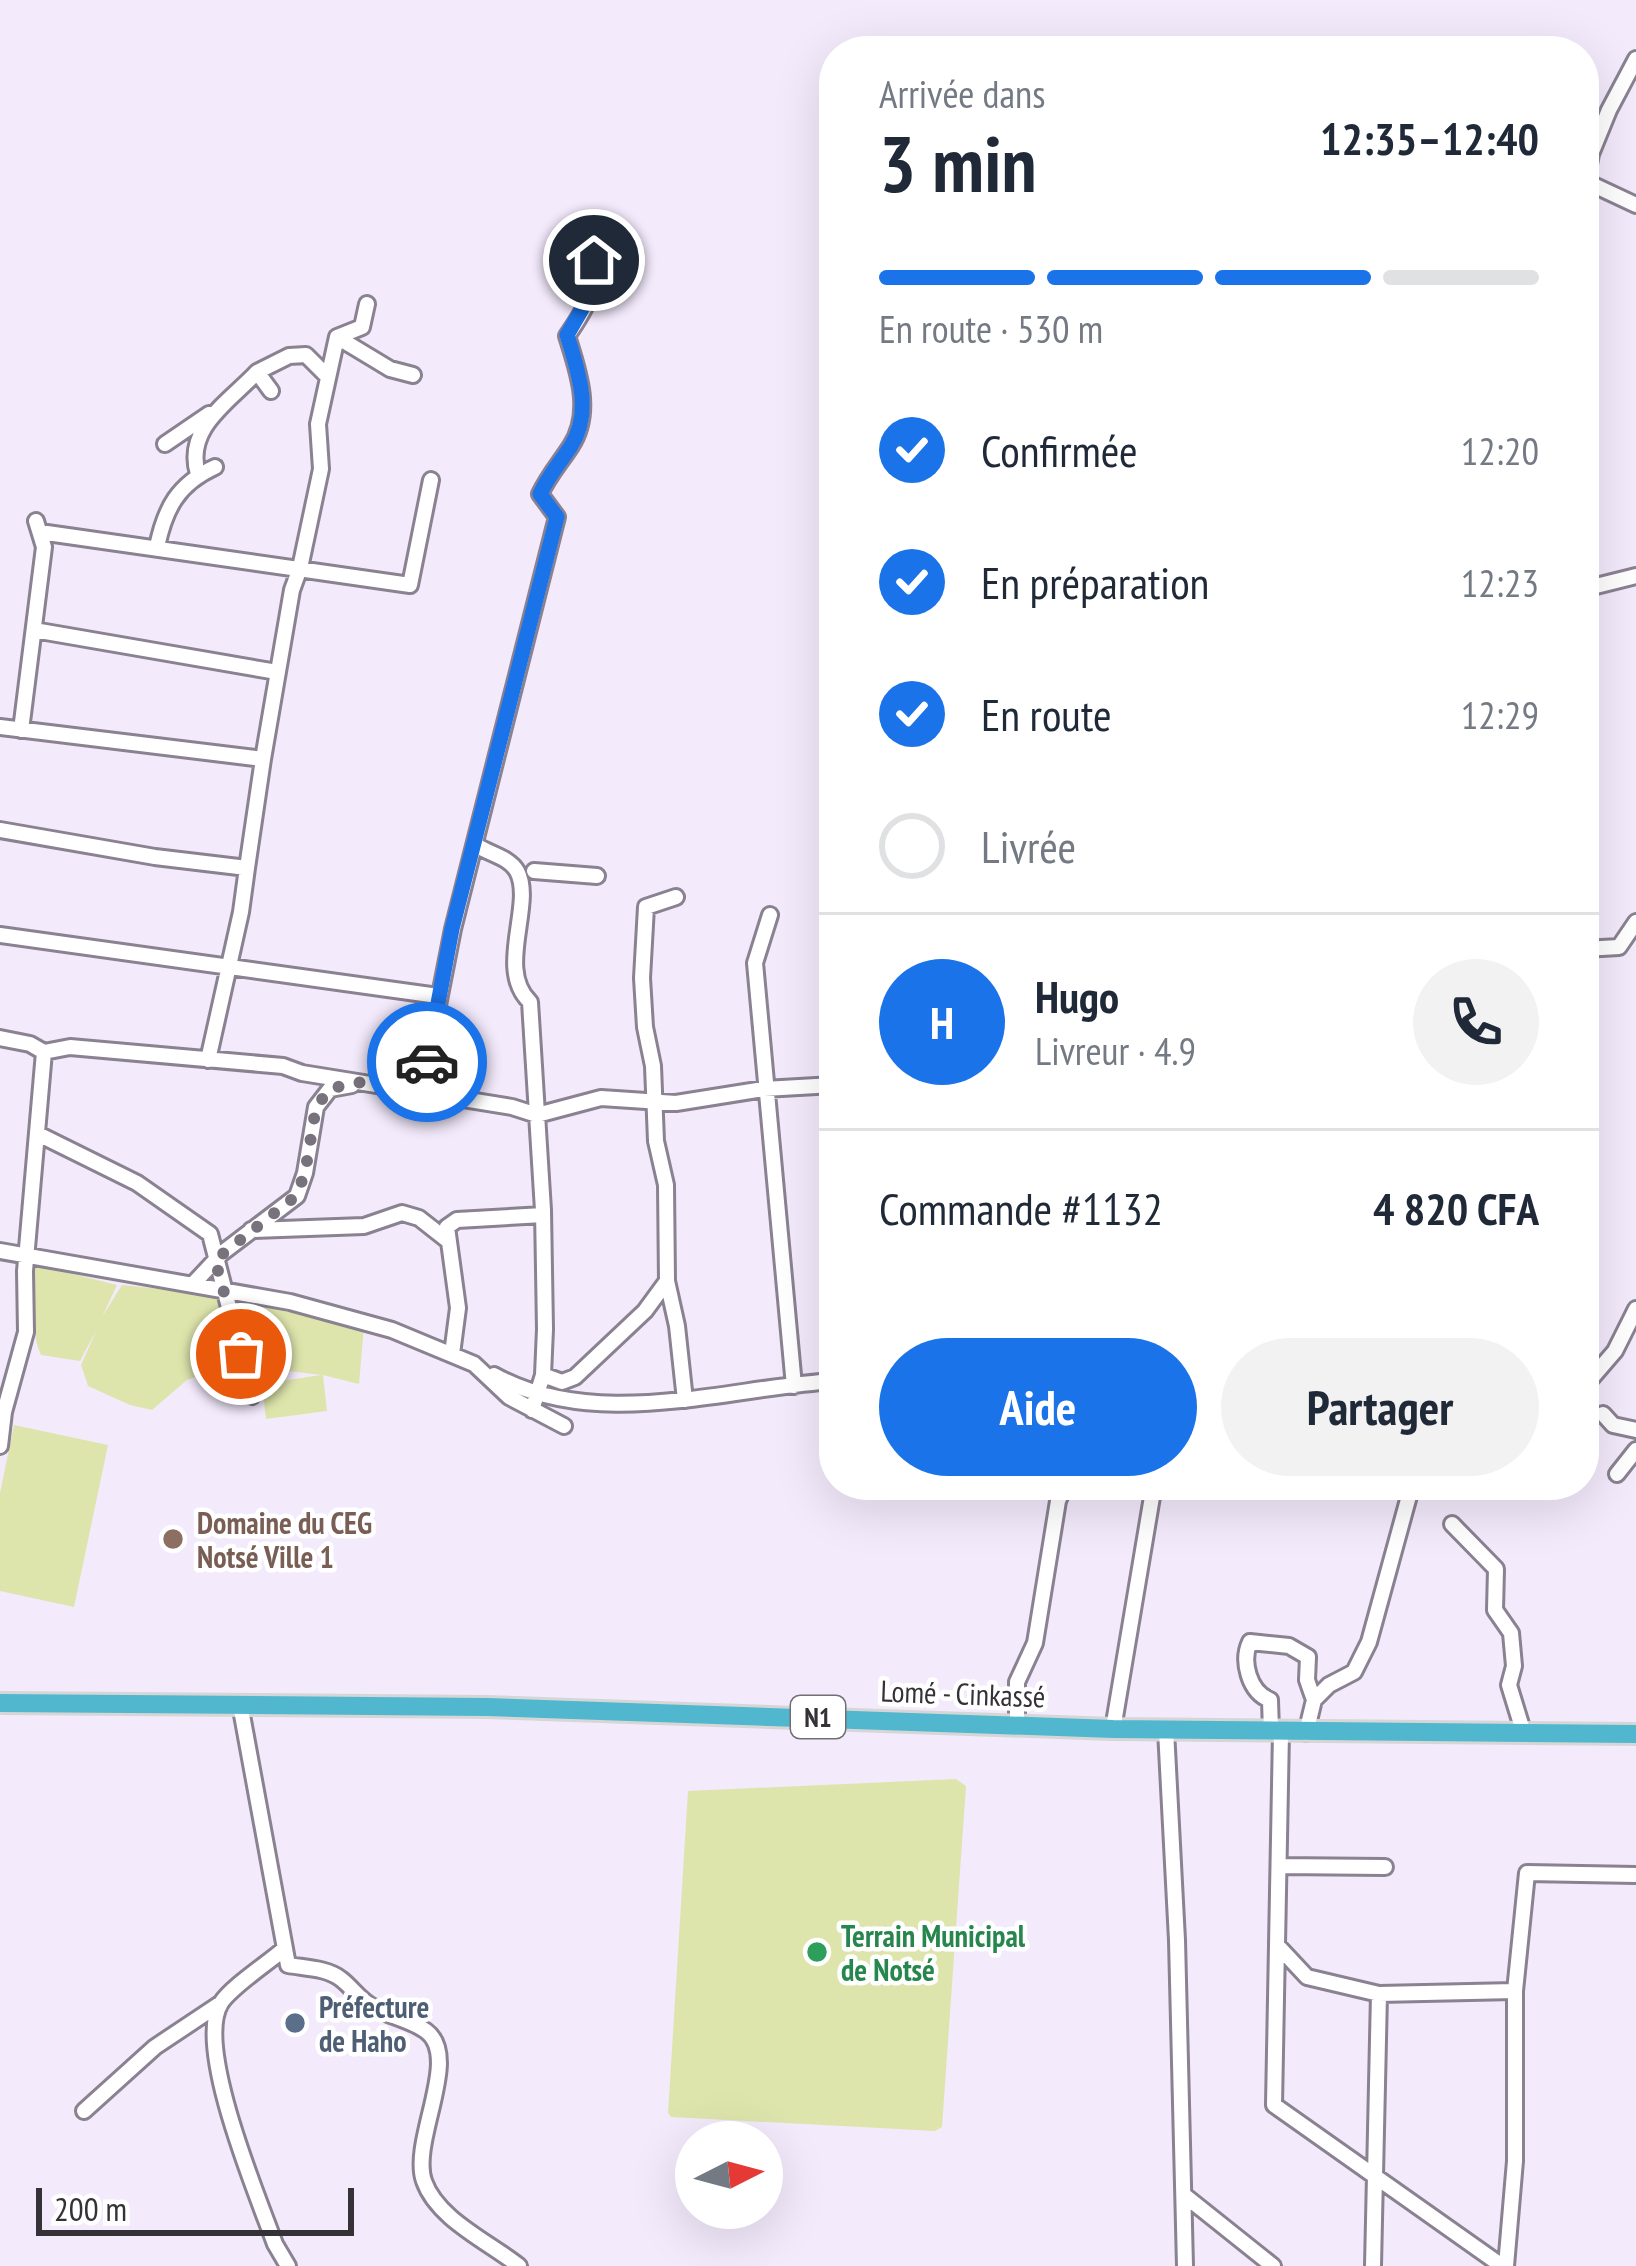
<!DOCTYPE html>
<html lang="fr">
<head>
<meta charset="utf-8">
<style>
	body { margin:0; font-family:"PT Sans Narrow",sans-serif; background:#f2f2f3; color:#1f2937; height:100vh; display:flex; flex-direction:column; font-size:45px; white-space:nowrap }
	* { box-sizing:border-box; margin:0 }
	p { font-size:39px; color:#747a83 }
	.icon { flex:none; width:66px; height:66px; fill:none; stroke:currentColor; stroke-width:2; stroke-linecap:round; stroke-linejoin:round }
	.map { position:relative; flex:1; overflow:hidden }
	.panel { position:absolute; left:819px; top:36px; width:780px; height:1464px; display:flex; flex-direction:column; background:#fff; border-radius:48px; box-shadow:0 12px 48px #0002 }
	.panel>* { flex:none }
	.needle { width:78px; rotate:84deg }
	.fabs { position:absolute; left:675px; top:2121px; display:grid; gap:24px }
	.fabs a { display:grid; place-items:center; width:108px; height:108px; border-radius:50%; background:#fff; box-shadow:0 12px 48px #0002; font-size:60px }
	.scale { position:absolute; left:36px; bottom:30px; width:318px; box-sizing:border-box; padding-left:12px; border:6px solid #343137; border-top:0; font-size:33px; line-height:42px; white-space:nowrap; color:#343137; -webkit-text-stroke:9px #fff; paint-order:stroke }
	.pin { position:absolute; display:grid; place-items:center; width:102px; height:102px; color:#fff; margin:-51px; border:6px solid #fff; border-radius:50%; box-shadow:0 3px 12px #0007 }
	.courier { position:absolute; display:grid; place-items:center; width:120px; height:120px; margin:-60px; border:9px solid #1a73e8; border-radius:50%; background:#fff; color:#222; box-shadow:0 3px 15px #0007 }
	.overview em { font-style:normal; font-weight:800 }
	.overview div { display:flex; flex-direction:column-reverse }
	.overview { display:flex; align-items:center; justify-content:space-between; height:204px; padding:0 60px }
	h1 { font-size:78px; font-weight:800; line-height:90px }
	.bar { display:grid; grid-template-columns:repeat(4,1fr); gap:18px 12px; align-content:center; height:144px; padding:0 60px }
	.bar i { height:15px; border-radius:9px; background:#e0e1e3 }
	.bar .current { background:#1a73e8 }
	.bar p { grid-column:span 4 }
	.line { display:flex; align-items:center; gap:30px; padding:0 60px; border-top:3px solid #e0e1e3 }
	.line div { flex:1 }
	.round { display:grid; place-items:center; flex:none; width:126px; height:126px; border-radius:63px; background:#f2f2f3 }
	ol { padding:0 60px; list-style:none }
	li { display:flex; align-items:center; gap:36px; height:132px }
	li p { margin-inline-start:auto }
	li .icon { padding:12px; border-radius:50%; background:#1a73e8; color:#fff; stroke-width:4 }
	li:last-child { color:#747a83 }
	li i { width:66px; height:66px; border:6px solid #e0e1e3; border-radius:50% }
	.cta { display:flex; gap:24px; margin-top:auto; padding:24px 60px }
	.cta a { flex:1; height:138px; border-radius:72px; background:#1a73e8; color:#fff; font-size:48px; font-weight:800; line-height:138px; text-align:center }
	.cta a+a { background:#f2f2f3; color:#1f2937 }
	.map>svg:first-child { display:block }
	.green { fill:#dee5ac }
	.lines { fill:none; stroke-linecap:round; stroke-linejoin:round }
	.minor-casing { stroke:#8a8191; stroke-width:20 }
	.highway-casing { stroke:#d6d6d7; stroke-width:24 }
	.minor { stroke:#fff; stroke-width:14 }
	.highway { stroke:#50b7cf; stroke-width:18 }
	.done { stroke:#77727c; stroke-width:12; stroke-dasharray:0 21.6 }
	.route { stroke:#1a73e8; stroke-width:15 }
	.education-dot { fill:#8d6e63; stroke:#fff; stroke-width:4.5 }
	.leisure-dot { fill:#2e9e5b; stroke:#fff; stroke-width:4.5 }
	.service-dot { fill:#5c6f8a; stroke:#fff; stroke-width:4.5 }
	.labels { text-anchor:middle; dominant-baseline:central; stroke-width:9; stroke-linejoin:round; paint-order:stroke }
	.shield { fill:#fff; stroke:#716f73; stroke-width:3 }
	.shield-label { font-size:27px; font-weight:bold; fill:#343137 }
	.education-label { font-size:30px; font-weight:bold; fill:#785e54; stroke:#fff; text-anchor:start }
	.street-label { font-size:30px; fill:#343137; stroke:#fff }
	.leisure-label { font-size:30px; font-weight:bold; fill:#27864d; stroke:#fff; text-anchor:start }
	.service-label { font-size:30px; font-weight:bold; fill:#4e5e75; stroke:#fff; text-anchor:start }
</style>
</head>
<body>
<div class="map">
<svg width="1636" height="2266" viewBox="0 0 1636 2266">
	<rect width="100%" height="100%" fill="#f3eafc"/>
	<path class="green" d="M29 1263 117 1285 102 1317 122 1285 219 1295 235 1352 229 1365 187 1380 152 1410 130 1405 88 1386 81 1365 97 1329 80 1361 41 1355C28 1327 39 1293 29 1263Z
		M233 1297 364 1326 359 1384 323 1375 327 1411 266 1419 262 1384 321 1375 248 1366Z
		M14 1425 108 1445 74 1607 0 1591V1493Z
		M956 1779 966 1786 942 2127 935 2131 671 2117 668 2113 688 1791Z"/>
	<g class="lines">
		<defs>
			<path id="minor" d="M1587 182 1636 205
				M1584 190 1591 154 1609 110 1636 59
				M337 337 390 369 413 375
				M257 372 289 356 306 355 326 375
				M165 444 209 414
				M198 474C184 428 230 401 257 372L271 391
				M40 532 410 585 431 480
				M157 547C165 508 178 484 215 467
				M1584 589 1636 576
				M34 630 277 672
				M0 727 263 759 292 590 300 568 321 469 318 424 337 337 362 327 367 304
				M21 730 44 547 36 521
				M0 830 155 857 247 868 241 912 208 1060
				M476 845C489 854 509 857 517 871 535 904 495 969 530 1002L543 1210 545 1329 543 1375 532 1410
				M247 868 263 759
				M534 871 597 876
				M676 897 646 907 642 978 645 1027 653 1066 656 1141 666 1185 667 1281 677 1326 685 1400
				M770 915 755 963 794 1386
				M0 935 438 996
				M1584 949 1619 947 1636 922
				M0 1038 30 1044 44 1052 70 1047 283 1066 302 1073 512 1107 537 1115 601 1098 676 1103 764 1089 834 1085
				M421 1092 453 929 557 517 540 494C549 475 560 463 571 446 593 412 578 371 567 336 585 310 605 279 588 248
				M38 1134 137 1183 210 1234 252 1396
				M251 1230 364 1226 402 1213 419 1218 447 1240
				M0 1251 290 1302 392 1330 474 1364 509 1397 564 1426
				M194 1283 222 1253 297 1196 305 1173 316 1107 330 1089 352 1085
				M452 1354 458 1308 447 1227 457 1220 543 1215
				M494 1375C596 1432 725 1388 834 1381
				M543 1375 562 1382 575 1377 645 1311 667 1281
				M1584 1387 1615 1351 1636 1309
				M1603 1414 1613 1425 1636 1430
				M0 1446 4 1412 26 1332 25 1271 44 1052
				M1617 1474 1636 1450
				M1452 1524 1496 1569 1495 1610 1511 1633 1514 1666 1509 1685 1524 1734
				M240 1704 288 1965C305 1968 327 1968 341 1979 353 1988 360 2001 375 2008 391 2017 411 2020 426 2031 462 2057 410 2141 424 2181 437 2219 489 2242 519 2266
				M1017 1725V1682L1035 1643 1058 1501 1065 1485
				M1113 1729 1154 1485
				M1166 1730 1177 1940 1185 2266
				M1271 1732 1270 1700C1249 1692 1241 1661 1250 1642L1289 1646 1308 1657 1307 1680 1314 1700
				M1281 1732 1274 2105 1502 2266
				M1306 1733 1314 1700 1329 1685 1354 1672 1369 1642 1412 1485
				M1279 1866 1385 1867
				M1278 1946 1307 1977 1379 1994 1515 1991V2161L1506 2266
				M284 1949C268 1963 231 1987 221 2003 194 2046 258 2197 275 2244L288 2266
				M1515 1991 1527 1873 1636 1875
				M84 2111 155 2047 221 2003
				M1184 2195 1273 2266
				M1373 2266 1379 1994"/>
			<path id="highway" d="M0 1703 487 1707 1113 1729 1636 1734"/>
		</defs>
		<use href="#minor" class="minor-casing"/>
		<use href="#highway" class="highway-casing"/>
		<use href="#minor" class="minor"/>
		<use href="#highway" class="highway"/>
	</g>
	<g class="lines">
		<path class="done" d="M241 1354 215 1260 296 1196 305 1173 316 1107 330 1089 357 1082 421 1092 427 1062"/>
		<path class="route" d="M427 1062 452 929 557 517 540 494C549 475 560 463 571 446 593 412 578 371 567 335L593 290 594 260"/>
	</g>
	<circle class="education-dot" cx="173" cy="1539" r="12"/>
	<circle class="leisure-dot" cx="817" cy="1952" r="12"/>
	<circle class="service-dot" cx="295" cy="2023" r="12"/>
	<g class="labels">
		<rect class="shield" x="791" y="1696" width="54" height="42" rx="9"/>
		<g class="shield-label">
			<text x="818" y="1717">N1</text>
		</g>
		<g class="education-label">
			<text x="197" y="1522">Domaine du CEG<tspan x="197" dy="34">Notsé Ville 1</tspan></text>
		</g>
		<g class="street-label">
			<text transform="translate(963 1693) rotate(2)">Lomé - Cinkassé</text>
		</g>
		<g class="leisure-label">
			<text x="841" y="1935">Terrain Municipal<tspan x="841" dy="34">de Notsé</tspan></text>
		</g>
		<g class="service-label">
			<text x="319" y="2006">Préfecture<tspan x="319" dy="34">de Haho</tspan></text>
		</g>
	</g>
</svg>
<div class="fabs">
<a><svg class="needle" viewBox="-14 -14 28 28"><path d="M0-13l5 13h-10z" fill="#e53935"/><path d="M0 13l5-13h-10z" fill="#747a83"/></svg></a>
</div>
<div class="scale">200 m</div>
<div class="pin" style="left:241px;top:1354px;background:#ea580c"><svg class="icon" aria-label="bag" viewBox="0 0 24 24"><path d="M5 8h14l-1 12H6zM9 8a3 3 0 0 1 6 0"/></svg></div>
<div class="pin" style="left:594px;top:260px;background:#1f2937"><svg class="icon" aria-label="home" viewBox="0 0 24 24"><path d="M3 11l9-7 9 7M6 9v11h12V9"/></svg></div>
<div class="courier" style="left:427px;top:1062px"><svg class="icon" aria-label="car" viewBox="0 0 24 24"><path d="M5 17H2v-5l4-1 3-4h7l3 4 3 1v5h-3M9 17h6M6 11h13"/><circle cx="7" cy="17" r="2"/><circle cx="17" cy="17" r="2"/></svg></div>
<section class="panel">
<div class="overview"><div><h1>3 min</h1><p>Arrivée dans</p></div><em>12:35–12:40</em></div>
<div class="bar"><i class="current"></i><i class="current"></i><i class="current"></i><i></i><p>En route · 530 m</p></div>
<ol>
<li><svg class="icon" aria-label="check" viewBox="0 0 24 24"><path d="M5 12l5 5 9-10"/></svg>Confirmée<p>12:20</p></li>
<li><svg class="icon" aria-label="check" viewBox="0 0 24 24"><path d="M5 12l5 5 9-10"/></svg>En préparation<p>12:23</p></li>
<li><svg class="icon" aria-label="check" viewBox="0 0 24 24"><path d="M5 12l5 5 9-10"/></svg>En route<p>12:29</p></li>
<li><i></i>Livrée</li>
</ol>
<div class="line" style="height:216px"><b class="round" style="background:#1a73e8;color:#fff">H</b><div><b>Hugo</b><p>Livreur · 4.9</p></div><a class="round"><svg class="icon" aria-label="phone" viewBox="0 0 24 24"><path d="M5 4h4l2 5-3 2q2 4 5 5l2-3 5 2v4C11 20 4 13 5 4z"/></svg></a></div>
<div class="line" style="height:156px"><div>Commande #1132</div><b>4 820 CFA</b></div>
<div class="cta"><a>Aide</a><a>Partager</a></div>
</section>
</div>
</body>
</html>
